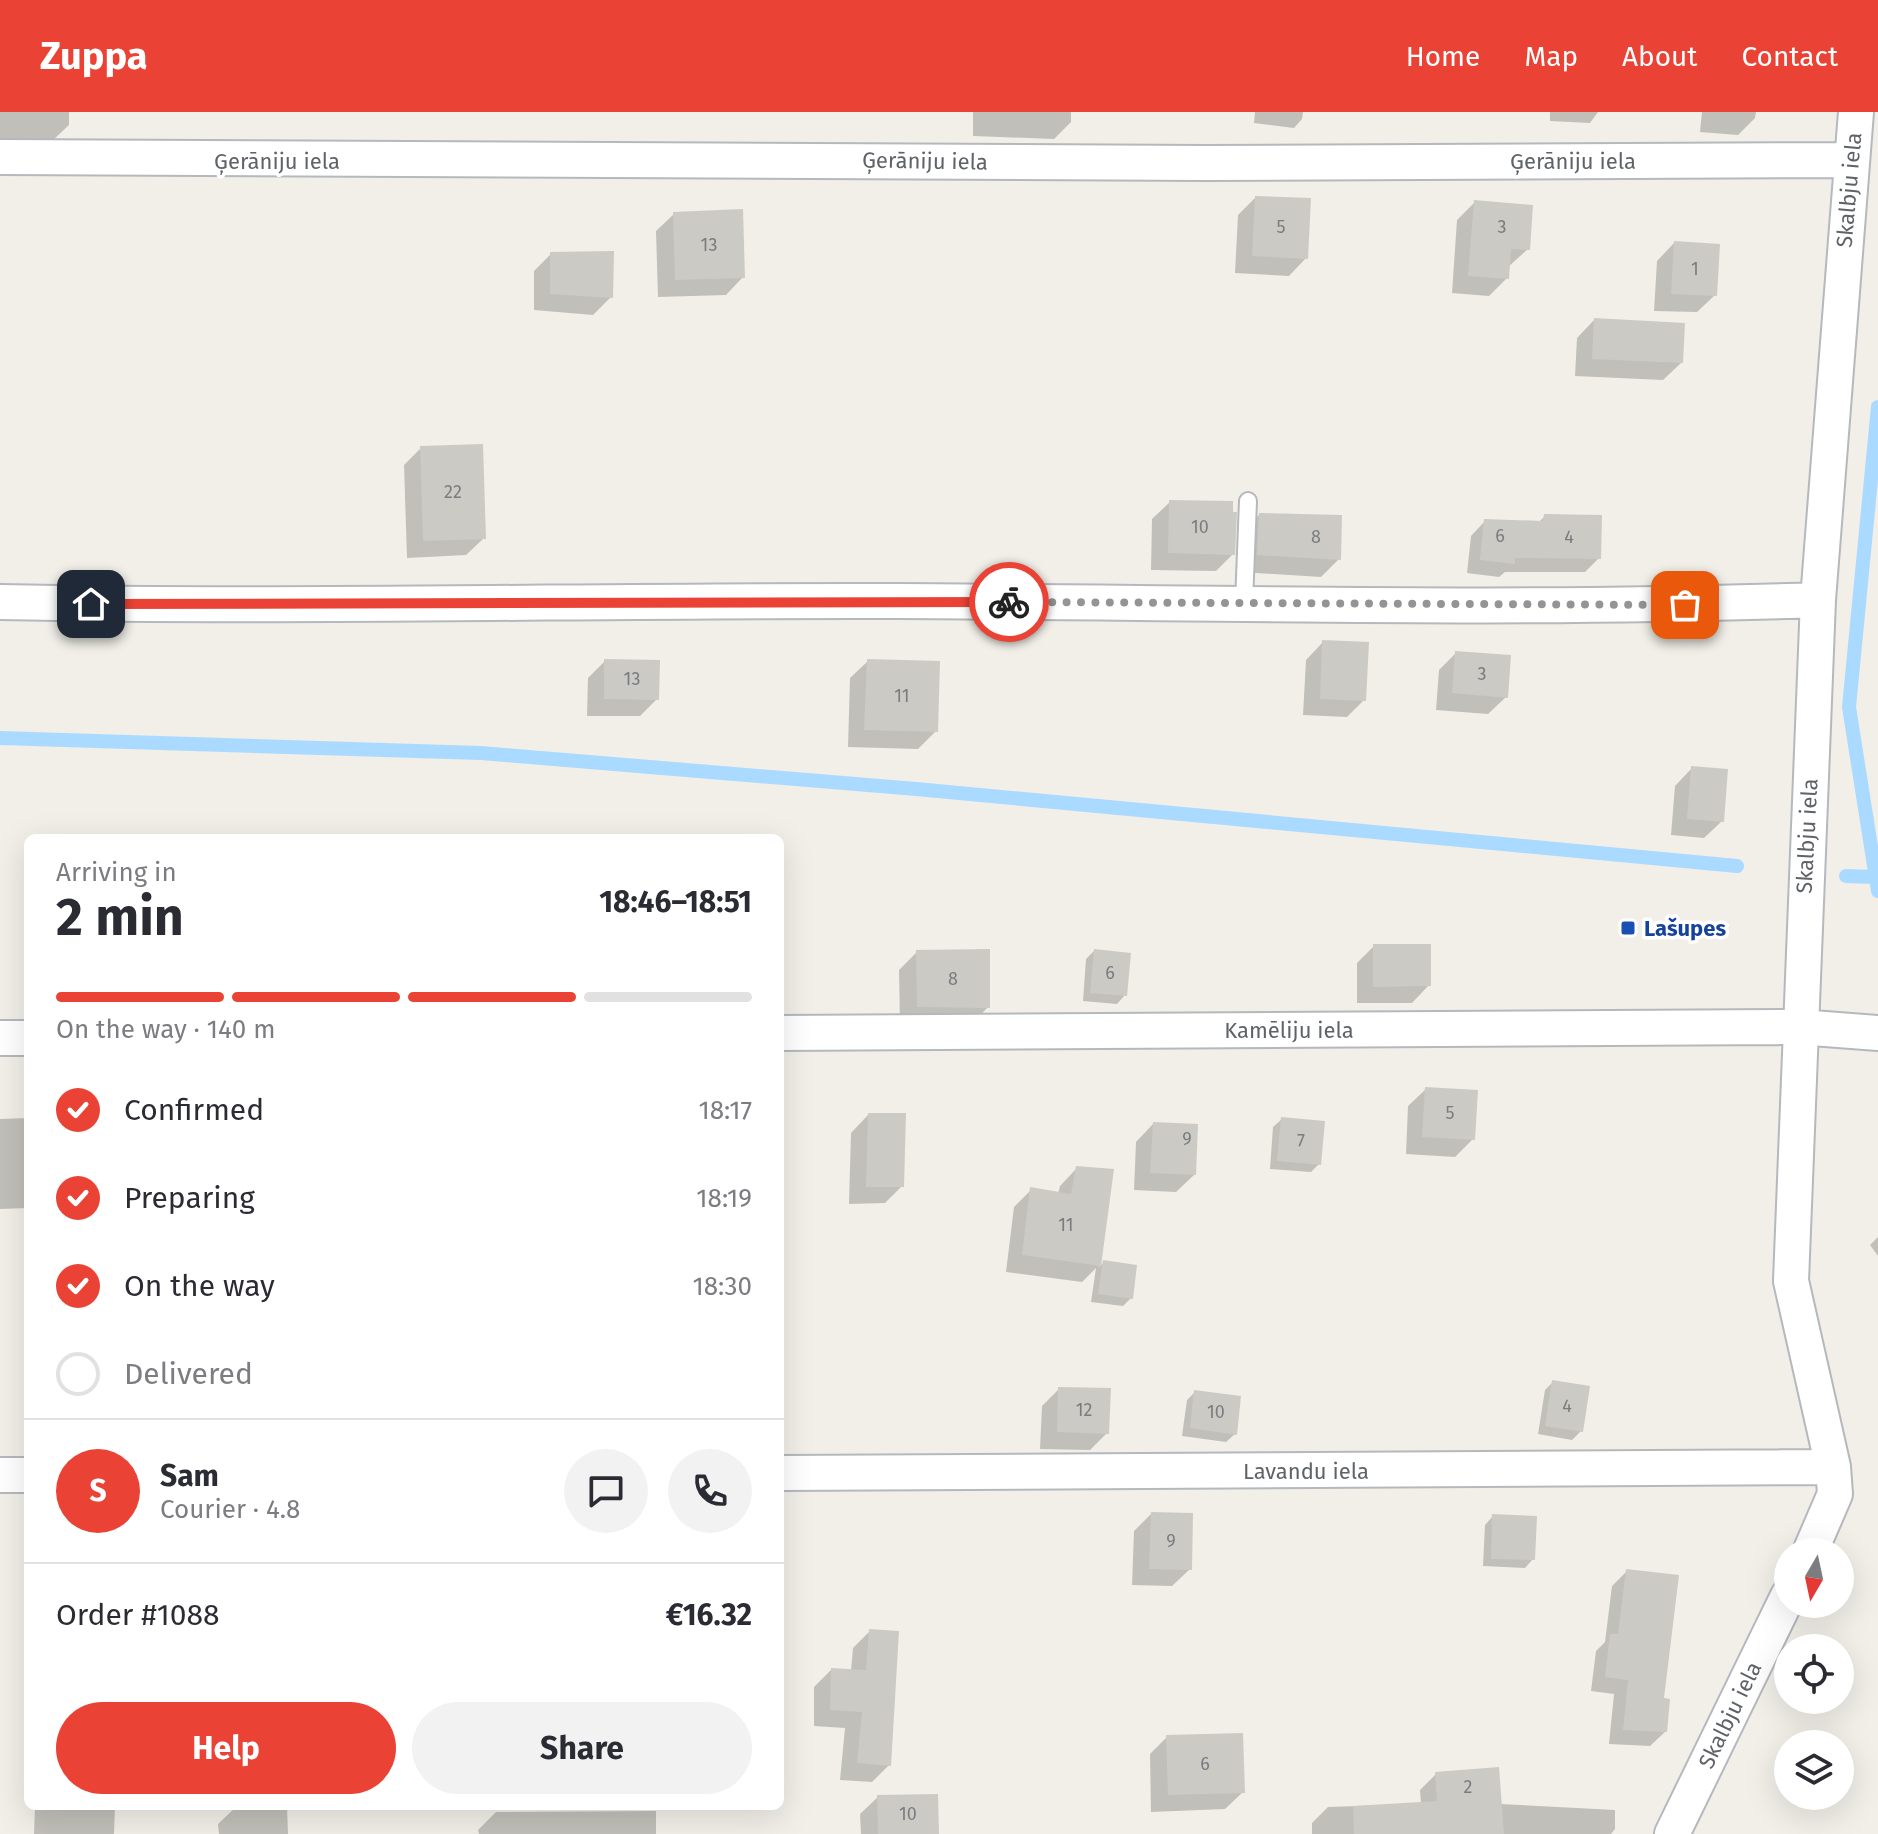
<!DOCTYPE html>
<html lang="en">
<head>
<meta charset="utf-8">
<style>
	body { margin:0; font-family:"Fira Sans",sans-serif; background:#f2f2f3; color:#2b2b33; height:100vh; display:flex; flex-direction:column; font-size:30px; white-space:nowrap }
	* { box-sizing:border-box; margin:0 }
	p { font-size:26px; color:#7c7c81 }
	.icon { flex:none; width:44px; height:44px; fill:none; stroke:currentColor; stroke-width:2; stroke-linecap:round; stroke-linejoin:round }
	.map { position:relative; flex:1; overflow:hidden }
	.panel { position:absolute; left:24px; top:722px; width:760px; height:976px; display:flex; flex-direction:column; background:#fff; border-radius:12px; box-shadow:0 8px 32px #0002 }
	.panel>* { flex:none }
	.needle { width:52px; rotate:189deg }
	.tools { position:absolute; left:1774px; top:1426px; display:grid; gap:16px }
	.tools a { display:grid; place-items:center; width:80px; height:80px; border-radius:50%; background:#fff; box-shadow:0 8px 32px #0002; font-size:40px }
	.pin { position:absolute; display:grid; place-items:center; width:68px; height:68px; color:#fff; margin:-34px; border-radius:16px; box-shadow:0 4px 12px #0006 }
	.courier { position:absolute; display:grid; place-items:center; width:80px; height:80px; margin:-40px; border:6px solid #ea4335; border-radius:50%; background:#fff; color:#222; box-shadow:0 2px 10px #0007 }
	.headline em { font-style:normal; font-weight:700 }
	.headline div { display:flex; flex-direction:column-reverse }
	.headline { display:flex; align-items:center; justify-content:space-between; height:136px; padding:0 32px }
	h1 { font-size:52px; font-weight:700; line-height:60px }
	.bar { display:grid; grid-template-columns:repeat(4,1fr); gap:12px 8px; align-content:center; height:96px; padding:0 32px }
	.bar i { height:10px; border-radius:6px; background:#e1e1e2 }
	.bar .current { background:#ea4335 }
	.bar p { grid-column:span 4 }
	.line { display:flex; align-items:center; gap:20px; padding:0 32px; border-top:2px solid #e1e1e2 }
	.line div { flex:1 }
	.round { display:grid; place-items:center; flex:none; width:84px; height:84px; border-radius:42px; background:#f2f2f3 }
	ol { padding:0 32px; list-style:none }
	li { display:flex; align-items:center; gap:24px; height:88px }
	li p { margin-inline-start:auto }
	li .icon { padding:8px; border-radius:50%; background:#ea4335; color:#fff; stroke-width:4 }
	li:last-child { color:#7c7c81 }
	li i { width:44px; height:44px; border:4px solid #e1e1e2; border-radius:50% }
	.primary-button { display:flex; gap:16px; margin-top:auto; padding:16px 32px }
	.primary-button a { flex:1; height:92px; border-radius:48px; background:#ea4335; color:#fff; font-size:32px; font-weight:700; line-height:92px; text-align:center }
	.primary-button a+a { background:#f2f2f3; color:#2b2b33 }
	header { display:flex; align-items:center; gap:48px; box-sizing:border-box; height:112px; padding:0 40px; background:#ea4335; color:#fff }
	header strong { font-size:38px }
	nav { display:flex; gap:44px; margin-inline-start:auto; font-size:28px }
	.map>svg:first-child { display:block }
	.shadow { fill:#0003 }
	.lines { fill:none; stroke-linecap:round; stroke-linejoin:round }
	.stream { stroke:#aadaff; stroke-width:14 }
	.building { fill:#cccac5 }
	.lane-casing { stroke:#b5b8bc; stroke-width:20 }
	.street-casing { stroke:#b5b8bc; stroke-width:38 }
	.lane { stroke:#fff; stroke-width:16 }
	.street { stroke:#fff; stroke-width:34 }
	.done { stroke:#929495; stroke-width:8; stroke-dasharray:0 14.4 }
	.route { stroke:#ea4335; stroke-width:10 }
	.transit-dot { fill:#1a4fb4; stroke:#fff; stroke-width:3 }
	.labels { text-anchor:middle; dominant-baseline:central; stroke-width:7; stroke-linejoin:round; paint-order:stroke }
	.number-label { font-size:18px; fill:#7a7d7f }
	.street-label { font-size:22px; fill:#5f6368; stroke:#fff }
	.transit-label { font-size:22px; font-weight:bold; fill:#164399; stroke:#fff; text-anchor:start }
</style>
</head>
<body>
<header>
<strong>Zuppa</strong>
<nav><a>Home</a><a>Map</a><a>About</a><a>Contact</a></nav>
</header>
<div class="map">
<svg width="1878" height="1722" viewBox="0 0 1878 1722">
	<rect width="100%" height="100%" fill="#f1efe8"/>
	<path class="shadow" d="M0 0H69V13L51 30H0Z
		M973 0H1071V10L1054 27 973 24Z
		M1255 0H1303L1302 7 1294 16 1254 11Z
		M1550 0H1598L1590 11 1550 9Z
		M1702 0H1756L1755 6 1738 23 1700 20Z
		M1255 86 1306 146 1289 164 1235 161 1238 103Z
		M1475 90 1528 137 1508 155 1507 166 1489 184 1452 181 1457 108Z
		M674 102 743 165 726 183 658 185 656 119Z
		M1674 131 1715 183 1697 200 1654 199 1657 149Z
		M551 142 611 185 593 203 534 198V159Z
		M1594 208 1681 251 1663 268 1575 264 1577 226Z
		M421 336 484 426 466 443 407 446 404 353Z
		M1170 390 1231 402 1233 442 1216 459 1151 458 1152 407Z
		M1259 403 1339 447 1321 465 1240 460 1242 420Z
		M1545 404 1599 446 1585 460H1505L1499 465 1467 461 1471 424 1485 409 1538 411Z
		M1323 530 1364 588 1347 605 1303 603 1306 548Z
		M1456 541 1506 585 1488 602 1436 598 1439 558Z
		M605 549 657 587 640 604H587L588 566Z
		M868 549 936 619 918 637 848 635 850 566Z
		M1692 656 1722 709 1704 726 1671 723 1675 674Z
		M1374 834 1429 873 1412 891H1357V851Z
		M1094 839 1125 883 1117 892 1083 889 1086 847Z
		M917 840 988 895 971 913 900 912 899 858Z
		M1426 977 1473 1027 1455 1045 1406 1042 1408 994Z
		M868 1003 902 1074 885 1091 849 1092 851 1021Z
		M28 1006V1096L0 1097V1007Z
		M1282 1007 1319 1052 1311 1060 1270 1057 1273 1015Z
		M1153 1012 1194 1063 1176 1080 1134 1078 1136 1030Z
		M1077 1056 1112 1059 1099 1155 1104 1150 1131 1186 1123 1194 1091 1190 1096 1156 1082 1170 1006 1160 1014 1095 1031 1078 1058 1082 1060 1074Z
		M1878 1125V1144L1870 1133Z
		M1553 1270 1581 1319 1572 1328 1538 1322 1545 1278Z
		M1059 1277 1107 1321 1090 1338 1040 1337 1042 1294Z
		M1195 1280 1235 1322 1226 1330 1182 1324 1187 1288Z
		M1151 1402 1190 1457 1172 1474 1132 1473 1134 1419Z
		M1493 1404 1533 1447 1525 1456 1483 1454 1485 1413Z
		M1627 1459 1662 1588 1665 1620 1650 1634 1609 1632 1614 1582 1591 1579 1596 1539 1605 1530 1612 1474Z
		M870 1519 889 1653 872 1670 840 1668 845 1616 814 1614V1575L831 1558 851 1559 853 1536Z
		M1167 1625 1243 1680 1225 1697 1151 1700 1150 1642Z
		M1436 1662 1500 1692 1615 1698V1717L1611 1722H1312V1711L1328 1695 1421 1692 1420 1678Z
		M878 1685 937 1722H861L860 1702Z
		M35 1694H115L114 1722H34Z
		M287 1694 288 1722H219L218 1712 236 1695Z
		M656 1699V1722H479L478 1718 496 1700Z"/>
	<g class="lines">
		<path class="stream" d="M1878 295 1849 595 1878 779
			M0 626 481 641 916 677 1737 754
			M1846 764 1874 765"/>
	</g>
	<path class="building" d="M1255 84 1311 86 1308 147 1252 144Z
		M1474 88 1533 93 1530 138 1511 137 1509 167 1468 164Z
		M743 97 745 166 675 168 673 100Z
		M1674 129 1720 132 1717 184 1671 182Z
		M614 139 613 186 550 182V140Z
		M1594 206 1685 211 1683 251 1592 247Z
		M483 332 486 427 423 429 420 334Z
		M1169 388 1233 389V400H1237L1235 443 1168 441Z
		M1259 401 1342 403 1341 448 1257 443Z
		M1544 402 1602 403 1601 447 1515 446V452L1480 448 1484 407 1543 409Z
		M1322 528 1369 530 1366 589 1320 587Z
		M1455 539 1511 543 1508 586 1452 581Z
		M604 547 660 548 659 588 604 587Z
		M867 547 940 549 938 620 864 618Z
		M1691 654 1728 657 1724 710 1687 707Z
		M1373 832H1431V874L1373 875Z
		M990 837V896L917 895 916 838Z
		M1094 837 1131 841 1127 884 1090 881Z
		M1425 975 1478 978 1475 1028 1422 1025Z
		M868 1001H906L904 1075H866Z
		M1281 1005 1325 1009 1321 1053 1277 1049Z
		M1153 1010 1198 1012 1196 1063 1150 1061Z
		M1076 1054 1114 1057 1101 1154 1022 1143 1030 1075 1071 1082Z
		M1103 1148 1137 1153 1133 1187 1098 1182Z
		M1552 1268 1590 1274 1583 1320 1545 1314Z
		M1058 1275 1111 1276 1109 1322 1057 1320Z
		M1194 1278 1241 1284 1237 1323 1190 1316Z
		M1151 1400 1193 1401 1192 1458 1149 1457Z
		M1492 1402 1537 1404 1535 1448 1491 1447Z
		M1626 1457 1679 1463 1664 1586 1670 1587 1667 1620 1623 1618 1628 1568 1605 1565 1610 1522H1618Z
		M869 1517 899 1519 891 1654 857 1651 862 1600 830 1598 831 1556 866 1558Z
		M1243 1621 1245 1681 1168 1683 1166 1623Z
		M1499 1655 1504 1722H1354L1353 1694 1437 1689 1435 1660Z
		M938 1682 939 1722H878L877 1683Z"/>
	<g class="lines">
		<defs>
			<path id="lane" d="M1244 491 1248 389"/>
			<path id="street" d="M0 45 1205 51 1851 48
				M0 490C298 496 597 488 895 489 1202 490 1511 499 1818 488
				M780 921 1799 915 1878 921
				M0 926H28
				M780 1361 1833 1355
				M0 1363H28
				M1810 1440 1835 1382 1833 1355 1791 1169 1818 488 1856 0
				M1672 1722 1788 1484"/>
		</defs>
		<use href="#lane" class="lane-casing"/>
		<use href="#street" class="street-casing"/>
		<use href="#lane" class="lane"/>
		<use href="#street" class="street"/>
	</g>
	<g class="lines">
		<path class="done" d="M1009 490 1685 493"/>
		<path class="route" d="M91 492 1009 490"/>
	</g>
	<rect class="transit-dot" x="1620" y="808" width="16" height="16" rx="4"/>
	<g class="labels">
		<g class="number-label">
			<text x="1281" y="115">5</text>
			<text x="1502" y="115">3</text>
			<text x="709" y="133">13</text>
			<text x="1695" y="157">1</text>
			<text x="453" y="380">22</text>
			<text x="1200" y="415">10</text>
			<text x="1500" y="424">6</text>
			<text x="1316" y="425">8</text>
			<text x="1569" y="425">4</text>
			<text x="1482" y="562">3</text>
			<text x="632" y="567">13</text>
			<text x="902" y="584">11</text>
			<text x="1110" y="861">6</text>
			<text x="953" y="867">8</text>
			<text x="1450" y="1001">5</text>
			<text x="1187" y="1027">9</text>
			<text x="1301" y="1029">7</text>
			<text x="1066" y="1113">11</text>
			<text x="1567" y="1294">4</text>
			<text x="1084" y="1298">12</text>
			<text x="1216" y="1300">10</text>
			<text x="1171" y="1429">9</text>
			<text x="1205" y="1652">6</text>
			<text x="1468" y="1675">2</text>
			<text x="908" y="1702">10</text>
		</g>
		<g class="street-label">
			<text x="277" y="49">Ģerāniju iela</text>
			<text transform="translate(925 49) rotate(1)">Ģerāniju iela</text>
			<text x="1573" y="49">Ģerāniju iela</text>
			<text transform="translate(1849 78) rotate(-85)">Skalbju iela</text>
			<text transform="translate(1807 724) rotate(-87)">Skalbju iela</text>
			<text x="1289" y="918">Kamēliju iela</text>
			<text x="1306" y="1359">Lavandu iela</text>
			<text transform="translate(1730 1603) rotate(-64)">Skalbju iela</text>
		</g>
		<g class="transit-label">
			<text x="1644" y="816">Lašupes</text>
		</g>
	</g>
</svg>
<div class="tools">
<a><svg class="needle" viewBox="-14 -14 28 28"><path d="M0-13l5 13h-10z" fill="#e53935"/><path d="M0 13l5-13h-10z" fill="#7c7c81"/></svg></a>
<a><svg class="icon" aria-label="locate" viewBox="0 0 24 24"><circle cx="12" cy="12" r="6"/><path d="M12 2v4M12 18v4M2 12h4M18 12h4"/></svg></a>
<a><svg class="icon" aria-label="layers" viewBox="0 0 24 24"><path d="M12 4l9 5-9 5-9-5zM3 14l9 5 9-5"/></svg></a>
</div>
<div class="pin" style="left:1685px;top:493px;background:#ea580c"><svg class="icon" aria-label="bag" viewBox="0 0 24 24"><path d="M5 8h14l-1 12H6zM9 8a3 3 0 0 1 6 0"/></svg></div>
<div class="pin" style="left:91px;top:492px;background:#1f2937"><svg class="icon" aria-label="home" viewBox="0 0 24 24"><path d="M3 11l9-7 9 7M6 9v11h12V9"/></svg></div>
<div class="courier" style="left:1009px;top:490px"><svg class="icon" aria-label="bike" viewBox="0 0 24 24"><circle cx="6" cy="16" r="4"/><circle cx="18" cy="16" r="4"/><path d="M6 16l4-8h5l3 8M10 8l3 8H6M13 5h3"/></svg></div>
<section class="panel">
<div class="headline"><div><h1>2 min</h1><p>Arriving in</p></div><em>18:46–18:51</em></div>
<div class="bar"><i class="current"></i><i class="current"></i><i class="current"></i><i></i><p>On the way · 140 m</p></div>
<ol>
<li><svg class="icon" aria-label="check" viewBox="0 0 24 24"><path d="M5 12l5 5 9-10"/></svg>Confirmed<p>18:17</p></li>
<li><svg class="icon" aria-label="check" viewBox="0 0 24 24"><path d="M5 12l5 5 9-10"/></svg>Preparing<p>18:19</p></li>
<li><svg class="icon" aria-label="check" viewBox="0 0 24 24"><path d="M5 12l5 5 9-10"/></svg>On the way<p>18:30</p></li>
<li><i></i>Delivered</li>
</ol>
<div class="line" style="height:144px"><b class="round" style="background:#ea4335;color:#fff">S</b><div><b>Sam</b><p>Courier · 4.8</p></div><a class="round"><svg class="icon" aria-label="chat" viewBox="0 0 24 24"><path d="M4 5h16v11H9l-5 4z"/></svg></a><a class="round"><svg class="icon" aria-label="phone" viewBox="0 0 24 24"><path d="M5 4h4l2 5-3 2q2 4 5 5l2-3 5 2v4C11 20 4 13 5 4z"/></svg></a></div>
<div class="line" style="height:104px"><div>Order #1088</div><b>€16.32</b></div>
<div class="primary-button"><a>Help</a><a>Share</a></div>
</section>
</div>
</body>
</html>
